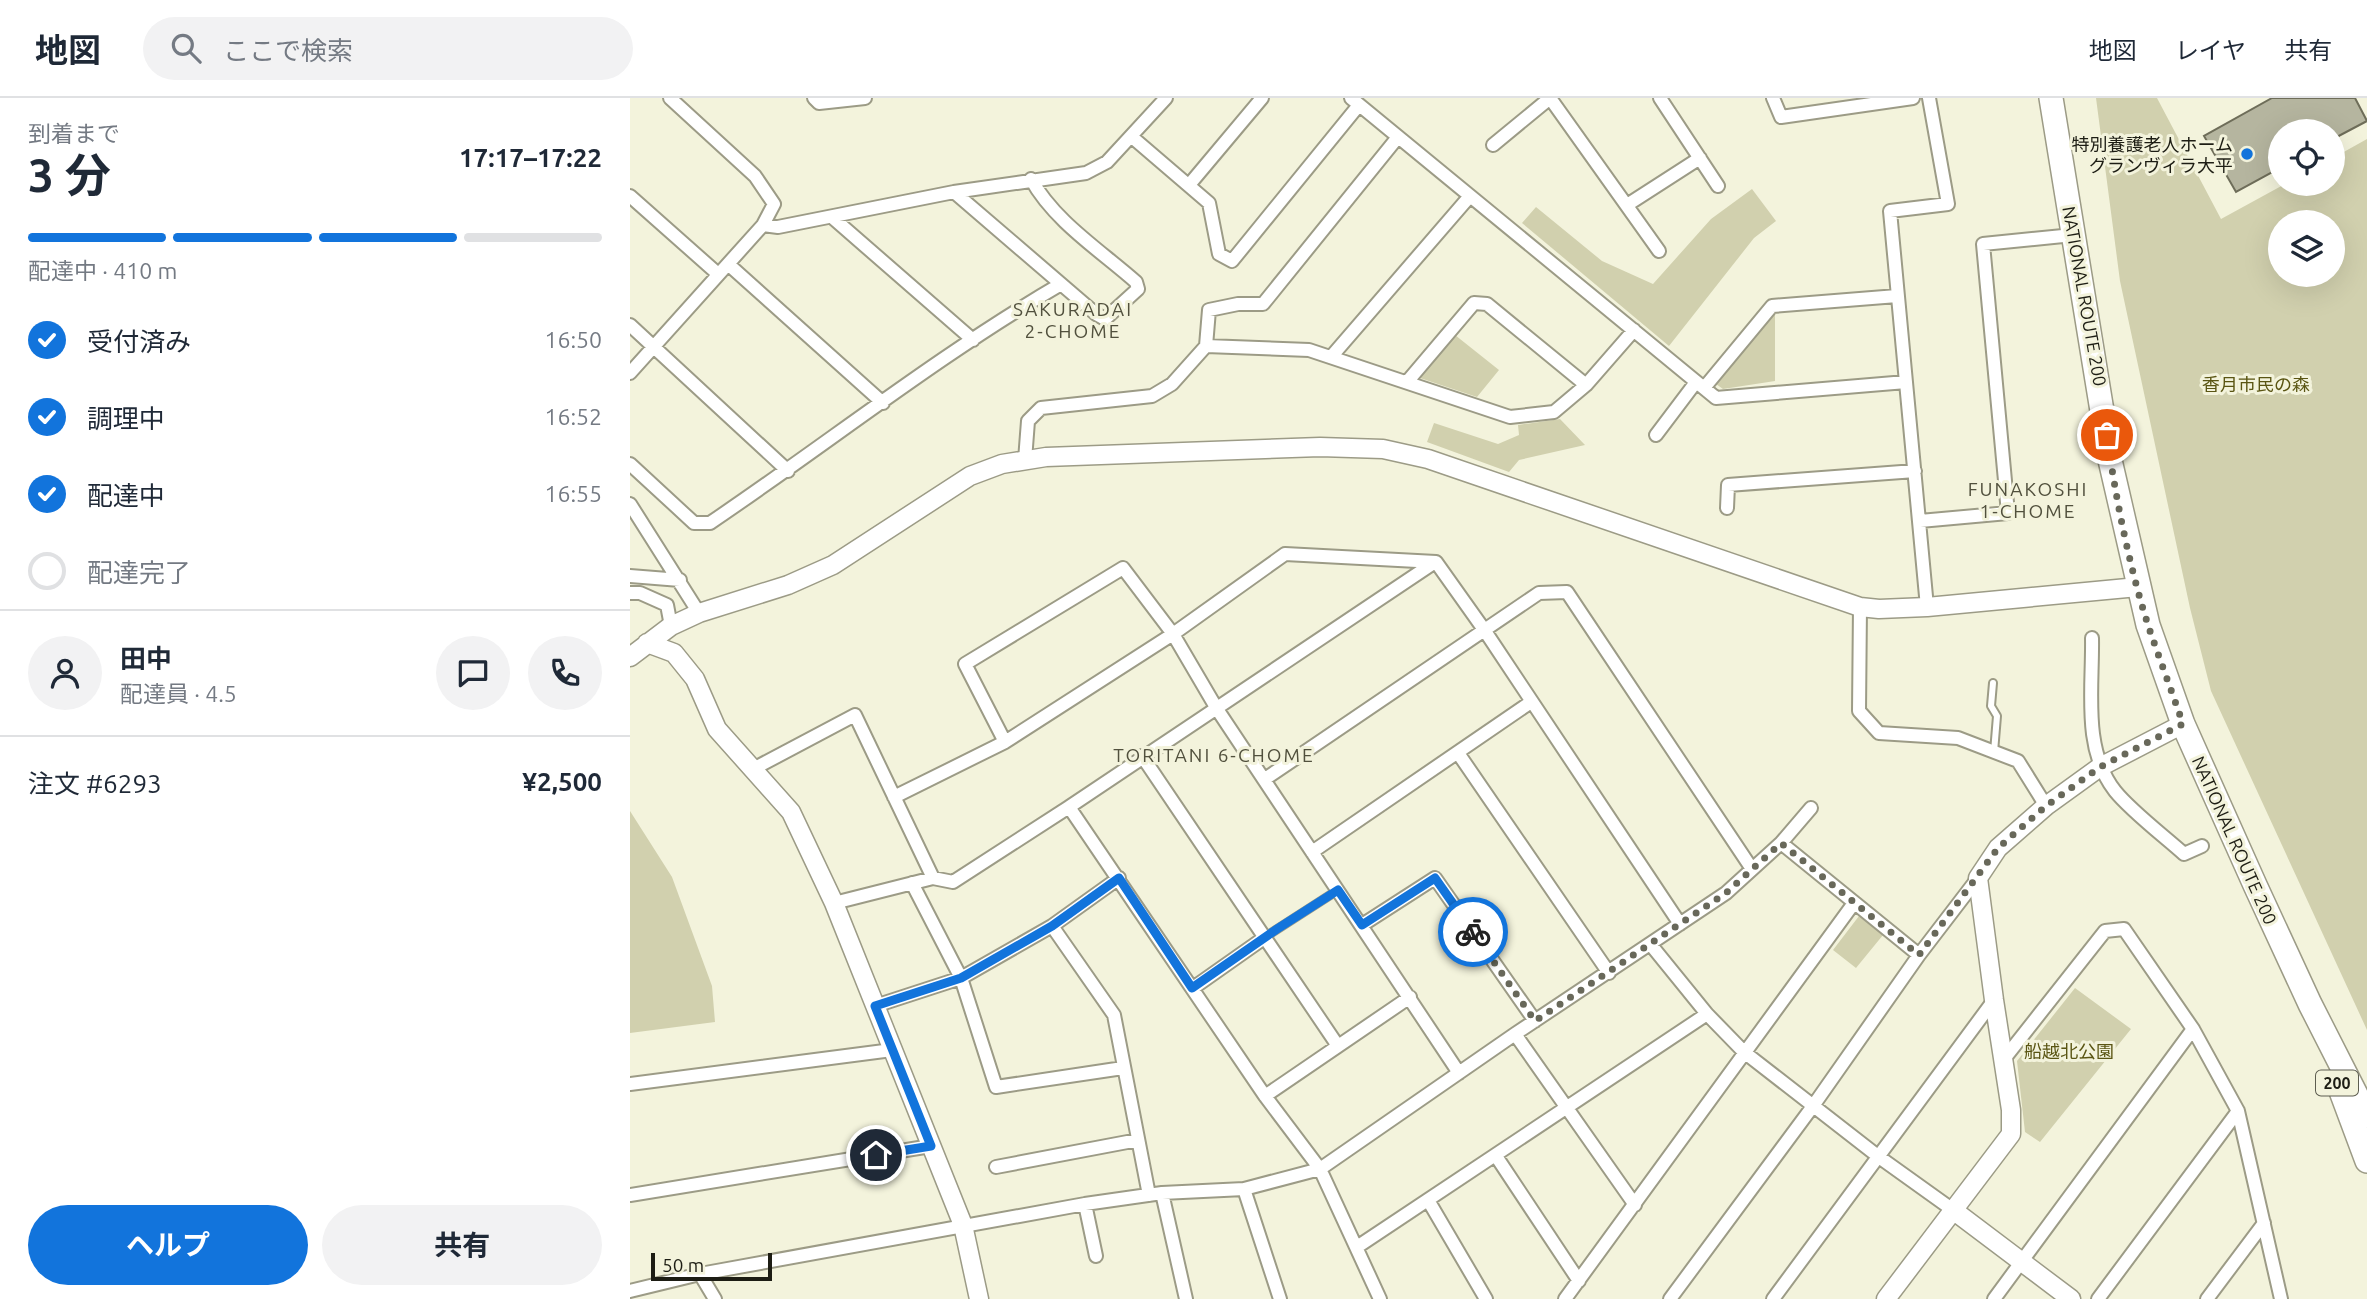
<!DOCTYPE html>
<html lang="ja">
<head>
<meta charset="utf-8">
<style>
	body { margin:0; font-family:Ubuntu,"Noto Sans JP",sans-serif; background:#f2f2f3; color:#1f2937; height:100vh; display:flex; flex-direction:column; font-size:26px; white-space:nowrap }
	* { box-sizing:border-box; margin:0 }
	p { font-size:23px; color:#747a83 }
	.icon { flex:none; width:38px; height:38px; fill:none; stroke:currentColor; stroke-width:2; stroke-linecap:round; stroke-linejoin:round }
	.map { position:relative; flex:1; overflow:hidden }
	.details { display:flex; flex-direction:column; background:#fff; width:630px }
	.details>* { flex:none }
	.buttons { position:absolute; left:1638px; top:21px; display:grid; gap:14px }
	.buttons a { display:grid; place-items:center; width:77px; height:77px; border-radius:50%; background:#fff; box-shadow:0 7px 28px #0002; font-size:35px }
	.scale { position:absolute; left:21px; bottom:18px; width:121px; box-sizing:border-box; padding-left:7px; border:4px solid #1d1d14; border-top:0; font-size:19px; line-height:24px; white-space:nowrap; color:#1d1d14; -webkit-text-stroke:5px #f3f3dc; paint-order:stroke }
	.pin { position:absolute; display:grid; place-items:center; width:60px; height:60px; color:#fff; margin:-30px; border:4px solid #fff; border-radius:50%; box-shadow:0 2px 7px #0007 }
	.courier { position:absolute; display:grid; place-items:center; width:70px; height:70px; margin:-35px; border:5px solid #1274dc; border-radius:50%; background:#fff; color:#222; box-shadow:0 2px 9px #0007 }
	.headline em { font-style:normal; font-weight:700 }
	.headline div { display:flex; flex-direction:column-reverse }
	.headline { display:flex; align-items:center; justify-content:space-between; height:119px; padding:0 28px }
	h1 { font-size:46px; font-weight:700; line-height:52px }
	.bar { display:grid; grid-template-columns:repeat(4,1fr); gap:10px 7px; align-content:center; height:84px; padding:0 28px }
	.bar i { height:9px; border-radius:5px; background:#e0e1e3 }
	.bar .selected { background:#1274dc }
	.bar p { grid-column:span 4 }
	.line { display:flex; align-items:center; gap:18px; padding:0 28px; border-top:2px solid #e0e1e3 }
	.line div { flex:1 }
	.round { display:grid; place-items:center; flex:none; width:74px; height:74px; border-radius:37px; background:#f2f2f3 }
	ol { padding:0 28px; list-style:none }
	li { display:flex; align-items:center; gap:21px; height:77px }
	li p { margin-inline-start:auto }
	li .icon { padding:7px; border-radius:50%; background:#1274dc; color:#fff; stroke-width:4 }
	li:last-child { color:#747a83 }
	li i { width:38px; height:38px; border:4px solid #e0e1e3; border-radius:50% }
	.cta { display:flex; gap:14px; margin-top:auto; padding:14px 28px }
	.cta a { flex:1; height:80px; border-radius:42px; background:#1274dc; color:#fff; font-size:28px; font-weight:700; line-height:80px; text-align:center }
	.cta a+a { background:#f2f2f3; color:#1f2937 }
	header { display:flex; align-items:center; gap:42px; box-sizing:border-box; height:98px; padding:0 35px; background:#fff; border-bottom:2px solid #e0e1e3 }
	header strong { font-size:33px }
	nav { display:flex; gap:38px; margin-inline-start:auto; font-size:24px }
	.search { width:490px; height:63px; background:#f2f2f3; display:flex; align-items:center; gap:18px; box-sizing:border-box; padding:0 24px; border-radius:38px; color:#747a83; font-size:26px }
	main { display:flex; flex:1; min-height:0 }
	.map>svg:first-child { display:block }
	.green { fill:#d1d0ae; fill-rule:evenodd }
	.building { fill:#b5b59f; stroke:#6e6d59; stroke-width:2 }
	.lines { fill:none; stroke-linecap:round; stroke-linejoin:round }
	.lane-casing { stroke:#9c9b86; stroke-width:10 }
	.street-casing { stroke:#9c9b86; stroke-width:16 }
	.secondary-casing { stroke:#9c9b86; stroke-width:21 }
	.highway-casing { stroke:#9c9b86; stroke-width:26 }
	.lane { stroke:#fff; stroke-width:6 }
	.street { stroke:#fff; stroke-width:12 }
	.secondary { stroke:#fff; stroke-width:18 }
	.highway { stroke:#fff; stroke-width:23 }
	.done { stroke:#68685a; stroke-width:7; stroke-dasharray:0 12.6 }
	.route { stroke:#1274dc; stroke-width:9 }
	.poi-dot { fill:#1274dc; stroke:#f3f3dc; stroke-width:2.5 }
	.labels { text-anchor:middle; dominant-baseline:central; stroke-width:6; stroke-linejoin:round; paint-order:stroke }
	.shield { fill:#f3f3dc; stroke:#5d5d50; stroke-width:2 }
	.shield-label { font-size:16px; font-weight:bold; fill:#1d1d14 }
	.poi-label { font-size:18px; fill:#1d1d14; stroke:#f3f3dc; text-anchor:end }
	.street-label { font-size:18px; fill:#1d1d14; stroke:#f3f3dc }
	.park-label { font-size:18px; fill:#5a5513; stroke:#f3f3dc }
	.neighbourhood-label { font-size:19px; letter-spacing:2px; fill:#51503d; stroke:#f3f3dc }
</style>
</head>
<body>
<header>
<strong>地図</strong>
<div class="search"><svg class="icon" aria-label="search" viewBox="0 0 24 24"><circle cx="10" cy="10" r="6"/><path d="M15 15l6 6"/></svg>ここで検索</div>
<nav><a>地図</a><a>レイヤ</a><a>共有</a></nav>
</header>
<main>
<section class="details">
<div class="headline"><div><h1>3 分</h1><p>到着まで</p></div><em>17:17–17:22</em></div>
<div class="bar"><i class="selected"></i><i class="selected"></i><i class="selected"></i><i></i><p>配達中 · 410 m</p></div>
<ol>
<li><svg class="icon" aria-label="check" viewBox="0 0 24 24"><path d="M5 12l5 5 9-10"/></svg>受付済み<p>16:50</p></li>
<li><svg class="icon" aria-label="check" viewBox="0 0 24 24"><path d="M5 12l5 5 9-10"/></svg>調理中<p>16:52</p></li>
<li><svg class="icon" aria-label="check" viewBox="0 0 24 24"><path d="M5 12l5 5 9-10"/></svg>配達中<p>16:55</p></li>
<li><i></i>配達完了</li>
</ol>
<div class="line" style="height:126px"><a class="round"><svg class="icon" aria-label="person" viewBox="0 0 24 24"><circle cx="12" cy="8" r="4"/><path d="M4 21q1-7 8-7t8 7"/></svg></a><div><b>田中</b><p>配達員 · 4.5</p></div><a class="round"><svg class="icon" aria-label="chat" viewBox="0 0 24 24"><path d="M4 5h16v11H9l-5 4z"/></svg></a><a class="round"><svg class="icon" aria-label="phone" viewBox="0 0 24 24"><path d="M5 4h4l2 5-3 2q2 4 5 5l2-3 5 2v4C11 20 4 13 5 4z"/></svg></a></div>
<div class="line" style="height:91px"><div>注文 #6293</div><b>¥2,500</b></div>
<div class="cta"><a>ヘルプ</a><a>共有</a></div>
</section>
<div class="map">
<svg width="1737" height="1201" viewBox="0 0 1737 1201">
	<rect width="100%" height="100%" fill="#f3f3dc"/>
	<path class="green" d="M1466 0H1527L1591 121 1655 86H1703V60L1737 41V932L1581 593 1560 510 1490 183ZM1650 124H1703V177H1650Z
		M1122 91 1146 123 1124 140 1039 248 892 125 906 109 972 163 1023 186 1081 121Z
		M1145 214V283L1093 291 1086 286Z
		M825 237 869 272 847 299 790 280Z
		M930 321 955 347 889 362 879 374 797 344 804 325 868 346 889 337 888 327Z
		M0 713 42 779 82 888 85 924 0 935Z
		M1229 818 1253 837 1226 870 1203 852Z
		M1445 890 1501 931 1410 1044 1395 1034 1387 963Z"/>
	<path class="building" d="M1642 0H1725L1737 23 1703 41V33H1650V70L1606 94 1574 38Z"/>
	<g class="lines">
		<defs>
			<path id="lane" d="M1363 585 1361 608 1367 618 1364 654
				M635 839 708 792"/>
			<path id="street" d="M40 0 125 78 144 106 133 127
				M184 0 189 5 235 0
				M721 0 1086 300 1276 284
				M920 0 1029 153
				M1030 0 1088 88
				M1143 0 1151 19 1283 0
				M502 39 579 105 589 156 602 163 729 7
				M863 47 920 0
				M559 87 632 0
				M324 94 466 216 475 221 508 191 506 184C471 153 424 123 401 81
				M0 98 88 176
				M997 107 1070 60
				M203 120 343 242
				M98 166 253 305
				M0 227 158 373
				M576 248 579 212 608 206H633L768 39
				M701 259 840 98
				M0 275 133 127 148 129 324 94 456 75 477 64 536 0
				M777 284 844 205 857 206 956 287
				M1074 290 1142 208 1267 198
				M1026 337 1066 284
				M395 362 398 323 411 310 522 298 542 286 576 248 679 252 880 319 924 314 956 287 1004 232
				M0 366 64 425H80C197 346 309 257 431 186
				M0 406 69 515
				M1097 410 1098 387 1285 373
				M1290 423 1378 415 1353 146 1443 137
				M0 478 50 482
				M0 495H10L37 507 41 528
				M1230 509 1229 613 1249 635 1328 640 1388 663 1416 708
				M1297 509 1260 113 1318 106 1299 0
				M1462 540C1463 590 1452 651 1485 693 1501 713 1534 738 1554 756L1572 748
				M375 644 335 566 493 470 543 536 587 611 829 975
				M828 655 979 875
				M512 658 708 948
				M123 671 225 617 303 780
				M635 681 909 495 937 494 1122 771
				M264 699 375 644 543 536 655 456 806 464 855 533 1050 826
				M439 709 805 464
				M1151 745 1289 857
				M682 754 901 604
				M282 785 331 880 366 989 493 970
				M204 805 303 780 323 784 439 709 635 998 690 1071 750 1201
				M732 827 805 780 905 923
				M422 828 484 917 519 1097
				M1021 847 1077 916 1114 954 1249 1059 1323 1112
				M563 890 634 840
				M245 908 331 880 422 828 489 780
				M885 936 1005 1107
				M1374 961 1475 833 1494 831 1563 931 1608 1013 1651 1201
				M0 986 262 952
				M635 998 780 899
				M866 1058 949 1183
				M366 1069 508 1042
				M614 1091 650 1201
				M532 1095 556 1201
				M0 1097 301 1048
				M798 1102 856 1201
				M455 1106 466 1158
				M727 1149 1077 916
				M70 1176 85 1201
				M0 1193 70 1176 455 1106 532 1095 614 1091 690 1071 885 936 1096 795 1151 745 1181 710
				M935 1201 1224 805
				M1040 1201 1183 1008 1289 857 1348 780
				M1143 1201 1364 902
				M1364 1201 1563 931
				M1468 1201 1608 1013
				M1577 1201 1634 1125"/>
			<path id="secondary" d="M17 545 44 555 65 581 87 631 161 714 204 805 333 1127 349 1201
				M0 559 41 528 69 515 158 487 203 467 340 378 372 366 416 359 690 349 753 351 798 361 1230 509 1249 511 1297 509 1508 489
				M1323 1112 1441 1201
				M1256 1201 1381 1036V1012L1364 902 1348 780 1368 750 1416 708 1470 669 1553 626"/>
			<path id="highway" d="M1421 0 1480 362 1518 527 1553 626 1625 787 1680 906 1737 1018
				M1709 988 1737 1063"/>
		</defs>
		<use href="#lane" class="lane-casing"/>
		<use href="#street" class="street-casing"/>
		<use href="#secondary" class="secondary-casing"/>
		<use href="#highway" class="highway-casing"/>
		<use href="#lane" class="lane"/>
		<use href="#street" class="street"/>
		<use href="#secondary" class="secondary"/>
		<use href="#highway" class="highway"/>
	</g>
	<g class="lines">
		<path class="done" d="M843 834 905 923 1096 795 1151 745 1289 857 1368 750 1416 708 1470 669 1553 626C1542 594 1530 562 1519 530 1500 472 1485 398 1477 337"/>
		<path class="route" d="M246 1057 301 1048 245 908 331 880 422 828 489 780 562 890 647 831 708 792 732 827 805 780 843 834"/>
	</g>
	<circle class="poi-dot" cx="1617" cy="56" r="7"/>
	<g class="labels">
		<rect class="shield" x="1686" y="972.5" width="42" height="25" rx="5"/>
		<g class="shield-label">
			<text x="1707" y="985">200</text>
		</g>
		<g class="poi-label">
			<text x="1603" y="46">特別養護老人ホーム<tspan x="1603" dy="21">グランヴィラ大平</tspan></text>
		</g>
		<g class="street-label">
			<text transform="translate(1455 198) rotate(80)">NATIONAL ROUTE 200</text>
			<text transform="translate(1605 742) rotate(66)">NATIONAL ROUTE 200</text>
		</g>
		<g class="park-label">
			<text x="1626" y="286">香月市民の森</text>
			<text x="1439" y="953">船越北公園</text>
		</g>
		<g class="neighbourhood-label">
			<text x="443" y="211">SAKURADAI<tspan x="443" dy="22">2-CHOME</tspan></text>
			<text x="1398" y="391">FUNAKOSHI<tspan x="1398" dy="22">1-CHOME</tspan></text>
			<text x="584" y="657">TORITANI 6-CHOME</text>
		</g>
	</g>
</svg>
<div class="buttons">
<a><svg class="icon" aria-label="locate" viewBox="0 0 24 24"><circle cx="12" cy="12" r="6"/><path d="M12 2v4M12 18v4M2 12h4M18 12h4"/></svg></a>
<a><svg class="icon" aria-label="layers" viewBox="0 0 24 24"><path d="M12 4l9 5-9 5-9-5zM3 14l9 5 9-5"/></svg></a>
</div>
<div class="scale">50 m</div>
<div class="pin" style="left:1477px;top:337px;background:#ea580c"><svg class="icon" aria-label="bag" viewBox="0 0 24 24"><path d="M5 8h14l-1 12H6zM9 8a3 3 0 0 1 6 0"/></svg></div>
<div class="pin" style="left:246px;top:1057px;background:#1f2937"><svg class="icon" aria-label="home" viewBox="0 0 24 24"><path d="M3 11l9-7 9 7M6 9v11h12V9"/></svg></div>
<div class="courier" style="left:843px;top:834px"><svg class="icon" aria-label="bike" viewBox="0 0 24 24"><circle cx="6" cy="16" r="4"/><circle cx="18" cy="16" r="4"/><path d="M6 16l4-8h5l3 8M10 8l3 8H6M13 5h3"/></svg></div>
</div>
</main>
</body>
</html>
